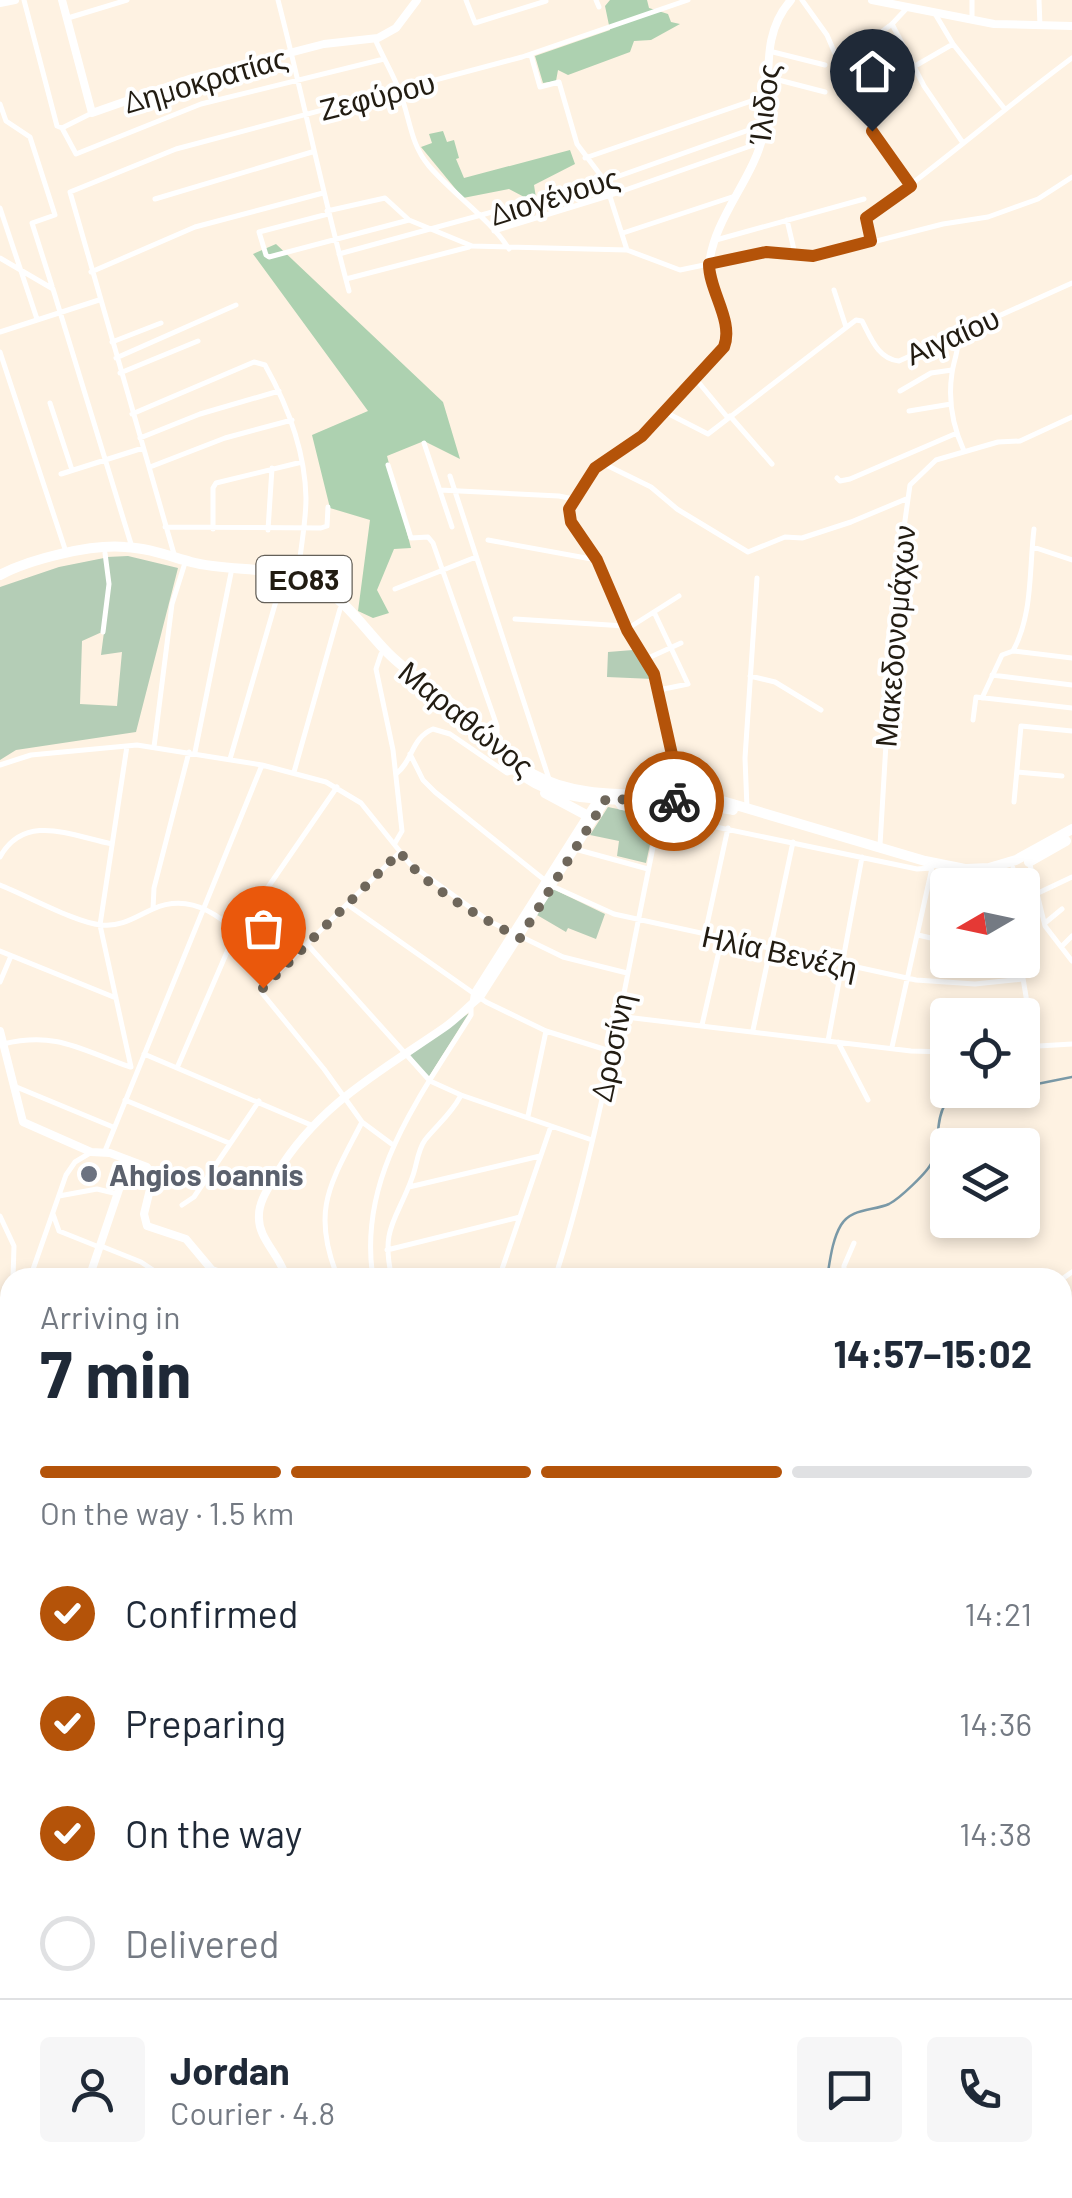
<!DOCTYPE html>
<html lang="en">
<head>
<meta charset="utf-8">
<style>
	body { margin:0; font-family:Barlow,sans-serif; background:#f6f6f7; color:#1f2937; height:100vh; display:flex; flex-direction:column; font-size:38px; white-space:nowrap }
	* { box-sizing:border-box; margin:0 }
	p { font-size:32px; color:#747a83 }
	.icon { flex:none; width:55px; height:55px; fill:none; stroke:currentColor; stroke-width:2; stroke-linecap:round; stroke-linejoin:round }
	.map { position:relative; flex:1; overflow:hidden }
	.drawer { position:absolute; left:0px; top:1268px; width:1072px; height:932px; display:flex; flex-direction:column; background:#fff; border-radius:30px 30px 0 0; box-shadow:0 5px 15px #0003 }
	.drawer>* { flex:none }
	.needle { width:65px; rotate:261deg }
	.controls { position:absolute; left:930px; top:868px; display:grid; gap:20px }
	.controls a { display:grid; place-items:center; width:110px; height:110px; border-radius:10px; background:#fff; box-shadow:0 5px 15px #0003; font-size:50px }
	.pin { position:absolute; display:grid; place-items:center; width:85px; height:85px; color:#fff; margin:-102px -42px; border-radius:50% 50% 50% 0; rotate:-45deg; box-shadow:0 0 10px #0007 }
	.pin .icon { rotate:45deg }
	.courier { position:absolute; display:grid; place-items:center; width:100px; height:100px; margin:-50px; border:8px solid #b45309; border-radius:50%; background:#fff; color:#222; box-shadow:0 2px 12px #0007 }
	.headline em { font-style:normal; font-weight:700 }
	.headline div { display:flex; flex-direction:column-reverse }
	.headline { display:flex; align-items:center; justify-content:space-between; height:170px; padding:0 40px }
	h1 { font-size:65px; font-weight:700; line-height:75px }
	.bar { display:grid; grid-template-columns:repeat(4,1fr); gap:15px 10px; align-content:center; height:120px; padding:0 40px }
	.bar i { height:12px; border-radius:8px; background:#e0e1e3 }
	.bar .selected { background:#b45309 }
	.bar p { grid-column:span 4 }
	.line { display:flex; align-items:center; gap:25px; padding:0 40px; border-top:2px solid #e0e1e3 }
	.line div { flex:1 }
	.round { display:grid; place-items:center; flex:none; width:105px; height:105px; border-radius:10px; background:#f6f6f7 }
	ol { padding:0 40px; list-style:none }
	li { display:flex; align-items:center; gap:30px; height:110px }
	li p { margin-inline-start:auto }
	li .icon { padding:10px; border-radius:50%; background:#b45309; color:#fff; stroke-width:4 }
	li:last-child { color:#747a83 }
	li i { width:55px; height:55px; border:5px solid #e0e1e3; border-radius:50% }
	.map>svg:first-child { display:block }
	.green { fill:#b4cdb6 }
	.forest { fill:#add1b0 }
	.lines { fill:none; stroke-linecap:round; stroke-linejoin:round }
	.stream { stroke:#7a99a7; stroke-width:2.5 }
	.minor { stroke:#fff; stroke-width:5 }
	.tertiary { stroke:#fff; stroke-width:8 }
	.primary { stroke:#fff; stroke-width:10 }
	.done { stroke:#6f675b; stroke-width:10; stroke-dasharray:0 18 }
	.route { stroke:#b45309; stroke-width:12 }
	.worship-dot { fill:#6b7280; stroke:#fff; stroke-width:4 }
	.labels { text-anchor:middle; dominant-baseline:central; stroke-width:8; stroke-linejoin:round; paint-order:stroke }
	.shield { fill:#fff; stroke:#646059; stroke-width:2.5 }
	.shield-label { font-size:28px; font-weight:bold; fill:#221c12 }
	.street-label { font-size:30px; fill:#221c12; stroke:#fff }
	.worship-label { font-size:30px; font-weight:bold; fill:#5b616d; stroke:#fff; text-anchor:start }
</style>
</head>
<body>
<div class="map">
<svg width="1072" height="2198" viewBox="0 0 1072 2198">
	<rect width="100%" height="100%" fill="#fef2e2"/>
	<path class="green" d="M128 556 178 568 136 732 16 750 0 760V587L59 567 104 558 108 584 102 632 82 641 80 704 117 706 122 652 101 655 109 594 107 557Z
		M633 650 638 652 653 679 607 677 608 652Z
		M608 807 656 817 646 863 617 856 619 841 590 835Z
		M553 889 605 914 596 939 568 928 566 932 537 915Z
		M469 1013 428 1078 410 1055Z"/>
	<path class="forest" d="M610 0H647L649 8 668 14 671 22 680 24 651 40 634 41 630 52 568 75 558 70 556 81 543 83 535 56 610 30 605 6Z
		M443 131 447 142 454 140 459 158 456 159 464 178 570 150 575 164 534 185 536 198 528 199 509 189 463 198 421 147 432 143 429 134Z
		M276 244 443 402 460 459 424 441 387 456 411 548 394 549 377 590 389 613 373 618 358 611 370 520 330 508 312 435 368 411 253 254Z
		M1072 2031V2104L1068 2118 1063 2114 1062 2035Z"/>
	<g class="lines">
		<path class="stream" d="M1022 1087 1072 1077
			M827 1278C830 1261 832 1240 841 1225 851 1208 873 1211 889 1204 899 1199 928 1172 932 1162 944 1131 928 1096 973 1090
			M0 1803H10
			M505 2190 507 2198
			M742 2190 746 2198
			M303 2198H305
			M347 2198 359 2191 369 2198
			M378 2198 391 2190"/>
		<path class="minor" d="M24 0 57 126 62 128 92 113
			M278 0C303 97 323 195 349 291
			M466 0 475 23 546 1
			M596 0 599 7
			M802 0 827 35 851 91 872 131 911 186
			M972 0V19
			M1039 0 1040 26
			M934 12 953 44 1004 108
			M68 18 127 0
			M892 24 924 86 963 143
			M375 39C383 58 394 75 401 95 410 120 411 145 429 166 453 194 491 220 509 249
			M769 51 825 65
			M531 55 540 87 559 82 577 144 605 181 627 250
			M839 64 892 24 907 8
			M915 66 953 44
			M767 77 825 92
			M0 104 6 121 30 137 55 215 32 223 52 286
			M62 128 76 154 201 104 384 59
			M585 158 766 96
			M155 199 312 152
			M0 208 37 319
			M327 211 385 198 409 220 472 246 627 250 680 270 766 252 804 256 826 254 943 224 988 217 1038 199 1072 177
			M328 214 259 232 266 255 269 257 409 220
			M787 220 795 254
			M494 231 611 195 762 142
			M623 233 735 196
			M716 240 864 199
			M871 241 866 218C937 167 1002 110 1072 58
			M339 254 605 181 766 124
			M0 258 53 289 131 544
			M91 272 195 227 323 193
			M346 279 469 247
			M834 290 846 327
			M0 332 99 300
			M957 334C960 348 954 359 952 373 948 399 953 427 964 451
			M112 342 161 323
			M0 352 66 552
			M116 358 236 305
			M120 373 198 341
			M695 378 728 418
			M900 391 931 373 952 370
			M50 403 72 470
			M663 411 708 434 856 320 862 321C871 338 878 359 899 361L1072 283
			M909 411 951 404
			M132 414 254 362 265 365C288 406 305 450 306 498 306 524 300 550 298 576
			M730 416 772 464
			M140 438 200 414 279 391
			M424 443 452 527
			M602 463 651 487 677 509 748 552 785 537 802 538 851 522 906 499
			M388 465 411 538 428 537 433 543 497 726V746
			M150 467 225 438 292 420
			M61 474 143 448
			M450 476 550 782
			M837 478 840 481 850 479 957 433
			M440 490 559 496 573 499
			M165 527 321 528 327 526 328 507
			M213 529V488L216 483 302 462
			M268 530 272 468
			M488 540 597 560
			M1033 547 1072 560
			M174 554 70 192 176 149 522 57 688 0
			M395 589 476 557
			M654 612 688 684 659 690
			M515 619 625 626
			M627 629 679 596
			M103 632 109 584 105 553
			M1013 651 1072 658
			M381 654 376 669 393 750 402 831 395 843
			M646 659 681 643
			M992 675 1072 685
			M750 676 775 682 821 710
			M982 698 1002 655 1013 651C1033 614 1029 570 1034 529
			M973 720 976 697 1072 708
			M127 746 100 925 131 1067
			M154 747 172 604 184 566
			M195 752 231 573
			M410 754 423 780 435 792 552 886 614 914 916 980 975 984 1023 979
			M230 759 283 577
			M0 765 31 755 137 745 262 765 326 782 361 803 410 864 489 921 563 957 627 973
			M294 772 340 609
			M1017 772 1062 776
			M396 774C413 761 411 738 433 729L450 734 507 773 517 771
			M615 800 620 807 917 869 932 868 892 1047
			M1014 802 1021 726 1072 731
			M747 808 745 758 757 578
			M880 845 889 693 888 641 910 485 936 460 998 442 1020 441 1072 417
			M575 849 648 869
			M0 857C25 812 72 836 112 844
			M1029 861 1045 926 1072 961
			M0 885C26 895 76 923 102 925 122 927 135 917 153 909 186 894 214 910 237 933
			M962 885 965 874
			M1012 885 1013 868
			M1036 894 1072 877
			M348 905 486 1002 546 1031 610 1051
			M153 909 154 888 189 752
			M1045 923 1062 909
			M705 934 728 828
			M918 935 948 942
			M307 944 430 1081 461 1095 592 1140
			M1063 945 1072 936
			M0 951 116 998
			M1020 960 1034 1045
			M0 982 11 956
			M617 1016 911 1051 948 1052
			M702 1025 722 938
			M753 1030 793 842
			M828 1041 862 857
			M838 1042 868 1100
			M3 1044C57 1031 81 1050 130 1067
			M1022 1047 1072 1044
			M144 1054 311 1125
			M177 1068 233 938 337 787
			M14 1086 113 1127
			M125 1100 229 1143
			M528 1116 546 1031
			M393 1145 362 1122 324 1069 262 993 263 987 400 852
			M105 1151 262 765
			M409 1187 540 1156
			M59 1196 97 1189 118 1194
			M182 1205 194 1197 259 1101
			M53 1214 59 1231 99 1247
			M0 1216 14 1246 13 1278
			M101 1246 141 1262 165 1278
			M387 1250 520 1217
			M30 1278 66 1175 75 1162 90 1153
			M338 1278C310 1209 331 1183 362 1122
			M373 1278C357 1176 421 1096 471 1015V1005
			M392 1278C380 1228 397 1220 412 1178 417 1166 417 1151 425 1140 437 1125 451 1114 460 1097
			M499 1278 551 1126
			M555 1278C603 1127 627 968 660 814
			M844 1278V1266L854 1243
			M1062 1279 1072 1272
			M4 1368 2 1347 10 1290
			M0 1380 10 1346
			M1062 1420 1072 1415
			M1062 1426 1072 1420
			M0 1553 10 1535
			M0 1597 10 1588
			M0 1702 10 1697
			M1072 2110 1066 2132 1072 2151
			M0 2181H10"/>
		<path class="tertiary" d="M62 0 92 113 192 78 324 44 378 38 396 28 417 0
			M872 0 994 24 1072 26
			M0 3 15 0
			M678 797 679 784 657 682 627 629 597 560 571 521 569 509 595 469 642 436 724 347C735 319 706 294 709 266 713 218 754 179 764 132 774 86 757 38 791 0
			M474 1000 475 993 600 796
			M0 1031 23 1122 91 1152 110 1153 147 1167 153 1177 144 1214 147 1226 186 1239 212 1270 234 1278
			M89 1278 129 1160
			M286 1278C281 1255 257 1239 259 1215 259 1200 270 1186 277 1173 319 1104 380 1072 445 1027 458 1018 468 1006 480 997L608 797
			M0 1674 10 1670"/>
		<path class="primary" d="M0 575C30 559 91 544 125 547 148 548 169 556 191 562 233 573 277 564 317 585 347 600 365 630 388 653 411 676 440 693 465 714 487 734 506 760 533 774 588 805 658 788 719 800L925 861 965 869 989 868 1016 860 1072 829
			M525 777C566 805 615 798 662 801 686 802 709 806 733 810
			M545 793 588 816 598 813
			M1029 862 1066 841"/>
	</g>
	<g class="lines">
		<path class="done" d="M263 988 400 852C423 886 483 919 520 938L606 799 674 801"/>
		<path class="route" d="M674 801 677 802 679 786 654 674 627 630 597 560 571 522 569 509 595 468 642 436 724 347C734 321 709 291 709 264L766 252 813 256 871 241 866 218 911 186 872 131"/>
	</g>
	<circle class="worship-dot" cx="89" cy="1174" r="10"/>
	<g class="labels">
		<rect class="shield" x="256.5" y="556" width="95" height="46" rx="8"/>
		<g class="shield-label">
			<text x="304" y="579">ΕΟ83</text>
		</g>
		<g class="street-label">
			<text transform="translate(205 79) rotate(-16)">Δημοκρατίας</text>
			<text transform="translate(377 95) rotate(-14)">Ζεφύρου</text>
			<text transform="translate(763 104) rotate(-83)">Ίλιδος</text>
			<text transform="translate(554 195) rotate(-17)">Διογένους</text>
			<text transform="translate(952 335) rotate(-24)">Αιγαίου</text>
			<text transform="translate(894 636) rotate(-85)">Μακεδονομάχων</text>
			<text transform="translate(467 718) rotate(39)">Μαραθώνος</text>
			<text transform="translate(780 951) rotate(12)">Ηλία Βενέζη</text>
			<text transform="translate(611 1047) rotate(-78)">Δροσίνη</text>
		</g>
		<g class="worship-label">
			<text x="109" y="1174">Ahgios Ioannis</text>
		</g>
	</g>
</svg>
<div class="controls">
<a><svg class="needle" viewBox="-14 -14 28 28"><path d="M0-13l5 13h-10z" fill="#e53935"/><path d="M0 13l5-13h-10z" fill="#747a83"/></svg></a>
<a><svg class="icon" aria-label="locate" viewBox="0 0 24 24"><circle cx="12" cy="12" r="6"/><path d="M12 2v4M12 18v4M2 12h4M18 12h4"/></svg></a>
<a><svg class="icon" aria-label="layers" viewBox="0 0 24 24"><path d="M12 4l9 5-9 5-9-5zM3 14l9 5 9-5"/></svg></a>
</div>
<div class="pin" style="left:263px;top:988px;background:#ea580c"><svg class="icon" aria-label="bag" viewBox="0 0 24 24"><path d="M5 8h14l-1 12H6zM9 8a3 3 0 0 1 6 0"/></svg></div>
<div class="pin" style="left:872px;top:131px;background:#1f2937"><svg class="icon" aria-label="home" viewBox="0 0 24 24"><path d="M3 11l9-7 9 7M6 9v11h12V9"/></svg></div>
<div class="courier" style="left:674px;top:801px"><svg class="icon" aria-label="bike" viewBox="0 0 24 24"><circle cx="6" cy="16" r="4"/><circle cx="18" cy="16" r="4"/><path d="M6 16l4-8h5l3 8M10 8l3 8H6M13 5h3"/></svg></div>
<section class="drawer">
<div class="headline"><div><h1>7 min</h1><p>Arriving in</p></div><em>14:57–15:02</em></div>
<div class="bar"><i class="selected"></i><i class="selected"></i><i class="selected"></i><i></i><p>On the way · 1.5 km</p></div>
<ol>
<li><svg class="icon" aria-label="check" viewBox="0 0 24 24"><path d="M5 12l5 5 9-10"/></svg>Confirmed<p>14:21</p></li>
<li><svg class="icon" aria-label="check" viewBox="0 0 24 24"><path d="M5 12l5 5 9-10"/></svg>Preparing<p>14:36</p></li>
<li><svg class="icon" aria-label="check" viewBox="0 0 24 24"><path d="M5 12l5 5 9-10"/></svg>On the way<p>14:38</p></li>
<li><i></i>Delivered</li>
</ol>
<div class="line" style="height:180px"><a class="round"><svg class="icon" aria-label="person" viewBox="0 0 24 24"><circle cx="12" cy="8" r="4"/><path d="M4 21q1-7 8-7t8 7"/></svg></a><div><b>Jordan</b><p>Courier · 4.8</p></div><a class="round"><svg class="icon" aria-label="chat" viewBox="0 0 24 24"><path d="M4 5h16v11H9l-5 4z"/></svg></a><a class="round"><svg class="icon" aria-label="phone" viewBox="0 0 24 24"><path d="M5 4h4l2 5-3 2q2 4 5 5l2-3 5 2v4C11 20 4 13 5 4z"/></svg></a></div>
</section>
</div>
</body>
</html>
